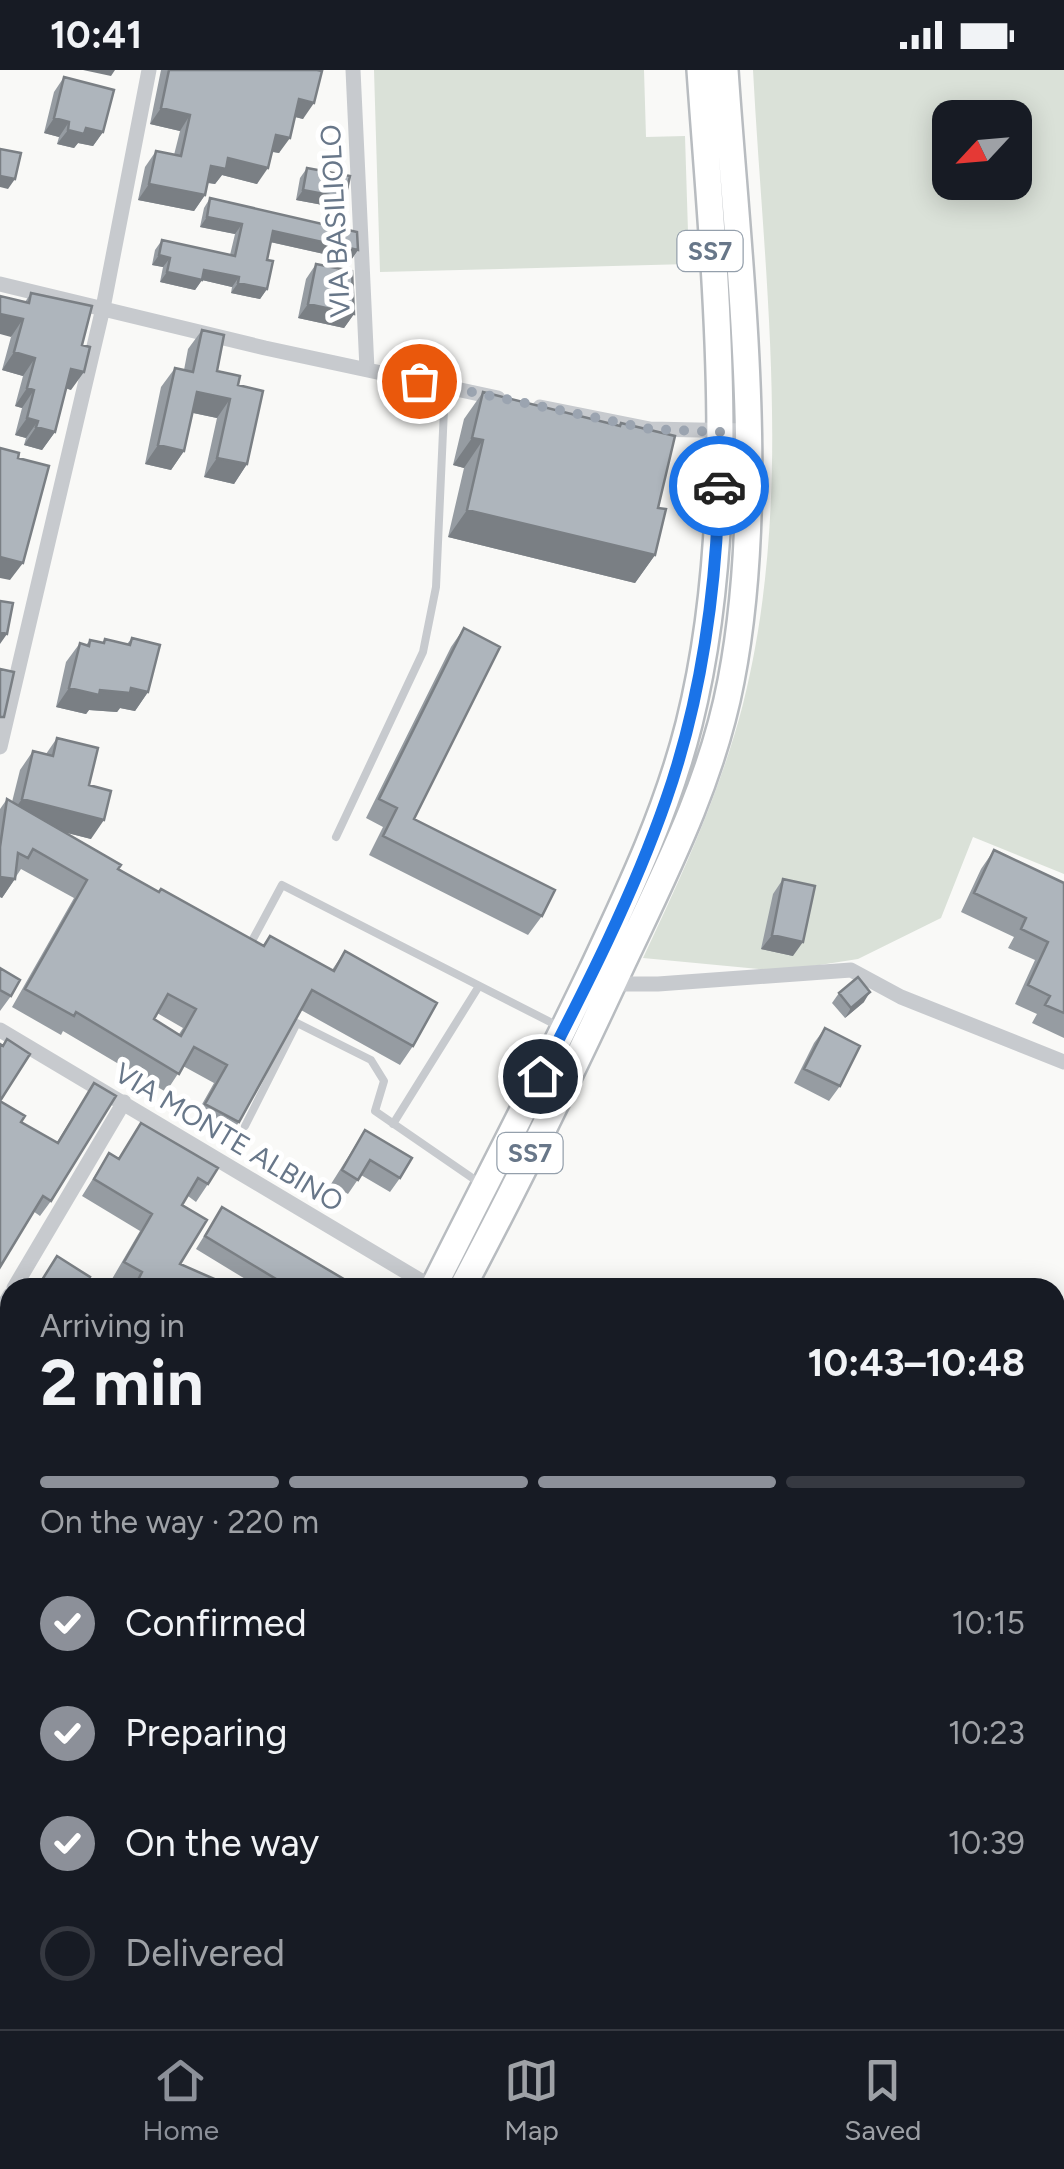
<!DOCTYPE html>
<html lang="en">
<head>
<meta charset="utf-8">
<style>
	body { margin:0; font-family:Figtree,sans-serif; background:#242831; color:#f1f3f6; height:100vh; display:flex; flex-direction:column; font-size:38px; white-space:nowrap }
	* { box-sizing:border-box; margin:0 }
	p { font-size:32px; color:#9ea1a6 }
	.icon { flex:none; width:55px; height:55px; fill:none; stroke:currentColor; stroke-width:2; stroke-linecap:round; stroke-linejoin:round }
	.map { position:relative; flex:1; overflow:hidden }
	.panel { position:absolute; left:0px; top:1208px; width:1065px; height:752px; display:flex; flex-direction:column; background:#171b24; border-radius:30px 30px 0 0; box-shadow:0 5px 25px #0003 }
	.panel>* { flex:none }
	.needle { width:65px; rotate:244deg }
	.controls { position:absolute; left:932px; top:30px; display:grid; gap:20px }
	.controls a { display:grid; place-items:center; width:100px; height:100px; border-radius:20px; background:#171b24; box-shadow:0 5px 25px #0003; font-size:50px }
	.pin { position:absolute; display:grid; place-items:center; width:85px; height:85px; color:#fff; margin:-42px; border:5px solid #fff; border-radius:50%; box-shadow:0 2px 10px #0007 }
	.courier { position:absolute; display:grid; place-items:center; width:100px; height:100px; margin:-50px; border:8px solid #1a73e8; border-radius:50%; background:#fff; color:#222; box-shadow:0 2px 12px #0007 }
	.overview em { font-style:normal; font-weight:700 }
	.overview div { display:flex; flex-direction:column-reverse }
	.overview { display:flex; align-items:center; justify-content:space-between; height:170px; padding:0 40px }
	h1 { font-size:65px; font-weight:700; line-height:75px }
	.bar { display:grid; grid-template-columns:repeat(4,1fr); gap:15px 10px; align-content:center; height:120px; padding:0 40px }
	.bar i { height:12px; border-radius:8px; background:#363941 }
	.bar .on { background:#8c9099 }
	.bar p { grid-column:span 4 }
	ol { padding:0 40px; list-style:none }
	li { display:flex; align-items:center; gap:30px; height:110px }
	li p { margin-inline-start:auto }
	li .icon { padding:10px; border-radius:50%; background:#8c9099; color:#fff; stroke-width:4 }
	li:last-child { color:#9ea1a6 }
	li i { width:55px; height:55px; border:5px solid #363941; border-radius:50% }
	.status { display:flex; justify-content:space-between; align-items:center; height:70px; padding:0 50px; background:#171b24; direction:ltr }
	.status svg { height:28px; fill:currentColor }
	.menu { display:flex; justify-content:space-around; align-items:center; height:140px; border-top:2px solid #363941; background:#171b24; font-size:28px; color:#9ea1a6 }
	.menu a { display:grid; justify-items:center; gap:5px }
	.menu .on { color:#8c9099 }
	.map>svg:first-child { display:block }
	.built { fill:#e7e8e8 }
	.green { fill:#dae1d8; fill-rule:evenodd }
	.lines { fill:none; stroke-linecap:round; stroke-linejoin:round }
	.primary-casing { stroke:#b8bcc0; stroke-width:30 }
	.path { stroke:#bfc1c4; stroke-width:4; stroke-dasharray:5 5; stroke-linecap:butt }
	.service { stroke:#c7cace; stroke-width:8 }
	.minor { stroke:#c7cace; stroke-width:15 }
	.primary { stroke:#fff; stroke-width:25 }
	.wall { fill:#969ca2; fill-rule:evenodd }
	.shaded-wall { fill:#7a7f84 }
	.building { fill:#aeb5bc; stroke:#7a7f84; stroke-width:2.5; fill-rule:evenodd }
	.done { stroke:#9ba4b0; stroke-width:10; stroke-dasharray:0 18 }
	.route { stroke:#1a73e8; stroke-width:12 }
	.labels { text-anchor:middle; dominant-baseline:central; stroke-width:10; stroke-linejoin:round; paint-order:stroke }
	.shield { fill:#fff; stroke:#95a0ac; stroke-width:2.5 }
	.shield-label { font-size:25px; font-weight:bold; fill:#687789 }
	.street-label { font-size:28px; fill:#687789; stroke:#fff }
</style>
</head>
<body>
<div class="status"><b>10:41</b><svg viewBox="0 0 49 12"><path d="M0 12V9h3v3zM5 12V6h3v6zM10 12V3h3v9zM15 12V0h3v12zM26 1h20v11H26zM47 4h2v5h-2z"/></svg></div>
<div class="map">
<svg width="1064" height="1959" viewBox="0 0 1064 1959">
	<rect width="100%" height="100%" fill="#f9f9f7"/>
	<path class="built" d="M49 1950H784L778 1959H42Z"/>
	<path class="green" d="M374 0H644L646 67 685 66 689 194 380 202Z
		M753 0H1064V804L973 767 941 848 858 889 781 901 643 888C682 805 720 723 743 634 795 427 764 210 753 0ZM950 48H1015V112H950Z"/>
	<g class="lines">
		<defs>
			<path id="primary" d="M433 1218C486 1112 541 1007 592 900 630 819 667 741 689 654 741 446 715 212 700 0
				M462 1218C519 1111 572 1002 623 892 666 801 712 711 731 611 768 420 738 194 725 0
				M0 1941 10 1927
				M18 1959 25 1950"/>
		</defs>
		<use href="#primary" class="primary-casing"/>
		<path class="path" d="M1055 1938 1064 1941"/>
		<path class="service" d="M336 767 423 582 436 517 445 317
			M253 869 282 815 560 957
			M393 1054 479 916
			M245 1056 297 953 371 990 384 1011 375 1041 481 1114
			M0 1717 10 1718
			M0 1809 10 1815"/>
		<path class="minor" d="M353 0 367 299
			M0 214 265 278 498 328
			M540 337 650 359 746 361
			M0 677 103 238 149 0
			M613 914H658L851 900 901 927 1064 992
			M0 960 433 1218
			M14 1218 124 1032
			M0 1242 10 1225
			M0 1657 10 1664"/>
		<use href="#primary" class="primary"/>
	</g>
	<path class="wall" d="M161 0H317L303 49 295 47 279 83 272 82 257 114 222 105 215 114 207 113 205 125 194 141 138 130 145 97 156 81 174 85 180 61 150 54Z
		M64 7 103 62 93 76 78 73 74 78 57 74 59 67 44 63 54 22Z
		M307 98 345 128 339 138 296 130 300 108Z
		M210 128 358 180 351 190 270 172 267 190V219L260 229 231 223 232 217 202 210 195 220 160 212 163 197 152 195 155 180 162 170 230 185 235 164 200 157 204 138Z
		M316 194 354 244 344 258 298 248 306 209Z
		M31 223 71 320 66 318 55 362 42 380 24 375 26 368 15 365 22 338 15 336 23 306 2 300 11 267 25 232Z
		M202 260 217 301 238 315 247 394 234 414 204 407 217 348 193 343 184 381 171 400 145 394 161 317 175 298 184 300 188 279Z
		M483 322 619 356 621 353 658 438 655 485 635 513 448 467 464 398 453 395 464 349Z
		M464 558 414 749 542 846 528 865 369 785 383 757 366 748 451 577Z
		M132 568 148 622 135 641 120 638 117 642 89 640 86 644 56 637 66 592 80 573 86 575 90 570 102 573 105 569 127 574Z
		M57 668 89 715 91 769 64 762 118 799 158 822 263 875 270 866 332 900 345 881 413 976 400 995 301 940 239 1052 226 1071 192 1052 214 1013 183 996 166 1022 63 961 61 965 12 937 74 828 21 799 2 828 0 827V739L7 729 12 732 20 700 33 681 46 684ZM157 943 183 958 179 964 154 949Z
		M994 780 1064 813V968L1032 953 1037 944 1015 934 1035 890 1008 878 1014 867 961 842 981 799Z
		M783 809 793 886 761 879 773 824Z
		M0 898 11 926 0 941Z
		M839 923 864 932 845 948 832 933Z
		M825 958 840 1016 829 1031 794 1013 814 973Z
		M94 1013 51 1131 40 1146 33 1141 0 1031 21 1052 57 1072Z
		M141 1053 208 1114 196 1132 188 1126 182 1135 180 1194 235 1218H127L112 1209 140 1161 82 1126 109 1083 118 1089Z
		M365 1060 400 1108 390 1122 361 1105 348 1124 331 1114Z
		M222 1137 359 1218H260L196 1179Z
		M10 1275V1438L0 1433V1293Z
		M10 1492V1630L0 1624V1508Z
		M138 1950H225L239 1959H151Z"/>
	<path class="shaded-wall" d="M83 0H115L111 6Z
		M299 29 314 33 303 49 288 45Z
		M161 38 190 45 180 61 150 54Z
		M54 48 69 52 59 67 44 63Z
		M86 58 103 62 93 76 78 73 74 78 57 74 68 60Z
		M276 65 290 68 279 83 265 80Z
		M228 88 268 98 257 114 222 105 215 114 200 111 211 96Z
		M0 106 15 109 8 119 0 117Z
		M149 114 205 125 194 141 138 130Z
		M303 120 345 128 339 138 296 130Z
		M207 147 242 154 235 164 200 157Z
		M273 161 358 180 351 190 266 171Z
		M159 185 170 188 163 197 152 195Z
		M204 200 239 207 232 217 202 210 195 220 160 212 167 202Z
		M238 213 267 219 260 229 231 223Z
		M308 234 354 244 344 258 298 248Z
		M0 244 23 249 11 267 0 264Z
		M14 282 35 288 23 306 2 300Z
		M71 299 84 302 71 320 59 316Z
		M27 318 34 320 22 338 15 336Z
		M197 322 230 329 217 348 184 341Z
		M27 348 38 351 26 368 15 365Z
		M36 357 55 362 42 380 24 375Z
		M472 368 483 370 464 398 453 395Z
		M158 375 184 381 171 400 145 394Z
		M217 388 247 394 234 414 204 407Z
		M467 440 655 485 635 513 448 467Z
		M0 487 23 493 10 510 0 508Z
		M0 562 7 564 0 574Z
		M69 618 100 620 131 618 148 622 135 641 120 638 117 642 89 640 86 644 56 637Z
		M22 729 104 750 91 769 8 748Z
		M0 807 15 809 2 828 0 827Z
		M772 865 803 872 793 886 761 879Z
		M870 922 864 932 845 948 851 938Z"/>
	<path class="building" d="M169 0H317L322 1 314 33 299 29 290 68 276 65 268 98 228 88 226 99 211 96 205 125 149 114 156 81 181 86 190 45 161 38Z
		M64 7 114 20 103 62 86 58 84 64 68 60 69 52 54 48Z
		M0 79 21 83 15 109 0 106Z
		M307 98 350 106 345 128 303 120Z
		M210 128 357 162 358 180 273 161 267 190 273 191 267 219 238 213 239 207 204 200 202 210 167 202 170 188 159 185 162 170 235 186 242 154 207 147Z
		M316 194 352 201 354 244 308 234Z
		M31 223 92 236 82 275 90 277 84 302 71 299 55 362 36 357 38 351 27 348 34 320 27 318 35 288 14 282 23 249 0 244V226L29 233Z
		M202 260 224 265 217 301 240 306 238 315 263 321 247 394 217 388 230 329 197 322 184 381 158 375 175 298 193 302Z
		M483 322 620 356 621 353 675 366 658 438 666 439 655 485 467 440 483 370 472 368Z
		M0 378 19 383 18 388 49 396 23 493 0 487Z
		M0 531 13 533 7 564 0 562Z
		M464 558 500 577 414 749 555 820 542 846 383 766 397 738 379 729Z
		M132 568 160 575 148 622 131 618 130 623 100 620 99 625 69 618 80 573 89 576 90 570 104 573 105 569 130 575Z
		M0 599 14 602 4 647H0Z
		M57 668 98 678 89 715 111 721 104 750 22 729 33 681 53 686Z
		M7 729 121 795 118 799 159 822 161 819 264 876 270 866 334 901 345 881 437 933 413 976 312 920 239 1052 205 1034 227 995 194 977 179 1004 76 942 74 946 25 919 87 810 33 779 28 788 18 783 15 809 0 807V777ZM168 924 196 939 181 966 154 949Z
		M994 780 1064 813V943L1045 935 1050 926 1028 915 1048 872 1021 859 1026 848 974 823Z
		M783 809 815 816 803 872 772 865Z
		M0 898 20 910 11 926 0 920Z
		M858 907 870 922 851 938 839 923Z
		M825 958 860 976 840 1016 804 999Z
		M7 969 30 984 0 1031 25 1046 21 1052 58 1073 94 1013 116 1026 51 1131 43 1126 0 1197V974L3 976Z
		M141 1053 218 1098 208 1114 198 1108 182 1135 207 1150 180 1194 235 1218H143L136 1214 142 1202 124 1192 152 1144 94 1109 109 1083 119 1089Z
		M365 1060 412 1088 400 1108 370 1090 358 1110 342 1100Z
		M222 1137 359 1218H291L205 1166Z
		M57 1186 90 1207 83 1218H37Z
		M10 1279V1415L0 1409V1297Z
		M10 1494V1606L0 1601V1511Z
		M0 1798 10 1804 0 1821Z
		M170 1950H225L239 1959H184Z"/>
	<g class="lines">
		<path class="done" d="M419 311 650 359 720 362 719 416"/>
		<path class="route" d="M540 1006C586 917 633 825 666 730 701 630 716 522 719 416"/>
	</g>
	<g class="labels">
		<g class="shield">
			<rect x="677.5" y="161" width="65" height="40" rx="8"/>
			<rect x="497.5" y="1063" width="65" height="40" rx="8"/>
		</g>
		<g class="shield-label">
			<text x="710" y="181">SS7</text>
			<text x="530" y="1083">SS7</text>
		</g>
		<g class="street-label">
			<text transform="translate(335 151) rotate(-93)">VIA BASILIOLO</text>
			<text transform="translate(229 1067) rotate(31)">VIA MONTE ALBINO</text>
		</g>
	</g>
</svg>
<div class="controls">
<a><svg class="needle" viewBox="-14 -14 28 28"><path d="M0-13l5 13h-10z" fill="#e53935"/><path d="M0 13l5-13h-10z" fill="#9ea1a6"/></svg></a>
</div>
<div class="pin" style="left:419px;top:311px;background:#ea580c"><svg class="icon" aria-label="bag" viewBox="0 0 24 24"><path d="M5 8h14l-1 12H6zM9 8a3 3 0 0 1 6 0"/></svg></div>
<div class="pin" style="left:540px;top:1006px;background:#1f2937"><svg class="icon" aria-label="home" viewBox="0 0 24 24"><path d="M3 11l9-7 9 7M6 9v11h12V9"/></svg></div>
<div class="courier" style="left:719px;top:416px"><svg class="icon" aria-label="car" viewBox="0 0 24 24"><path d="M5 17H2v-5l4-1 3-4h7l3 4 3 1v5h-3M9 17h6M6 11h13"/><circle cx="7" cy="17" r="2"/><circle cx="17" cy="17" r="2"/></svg></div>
<section class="panel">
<div class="overview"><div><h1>2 min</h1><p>Arriving in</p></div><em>10:43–10:48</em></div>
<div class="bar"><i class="on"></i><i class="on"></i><i class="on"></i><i></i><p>On the way · 220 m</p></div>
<ol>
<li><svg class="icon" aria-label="check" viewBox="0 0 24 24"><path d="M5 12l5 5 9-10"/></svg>Confirmed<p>10:15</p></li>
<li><svg class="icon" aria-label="check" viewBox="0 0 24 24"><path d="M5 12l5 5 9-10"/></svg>Preparing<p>10:23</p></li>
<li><svg class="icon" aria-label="check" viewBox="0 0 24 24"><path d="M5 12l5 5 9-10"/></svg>On the way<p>10:39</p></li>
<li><i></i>Delivered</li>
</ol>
</section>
</div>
<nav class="menu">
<a class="on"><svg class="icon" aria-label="home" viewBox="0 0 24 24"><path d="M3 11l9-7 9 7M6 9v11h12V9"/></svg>Home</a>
<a><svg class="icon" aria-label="map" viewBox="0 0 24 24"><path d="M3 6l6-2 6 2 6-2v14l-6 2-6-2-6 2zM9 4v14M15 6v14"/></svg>Map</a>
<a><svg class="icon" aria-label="saved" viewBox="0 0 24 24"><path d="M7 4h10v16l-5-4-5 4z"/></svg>Saved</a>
</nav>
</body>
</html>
